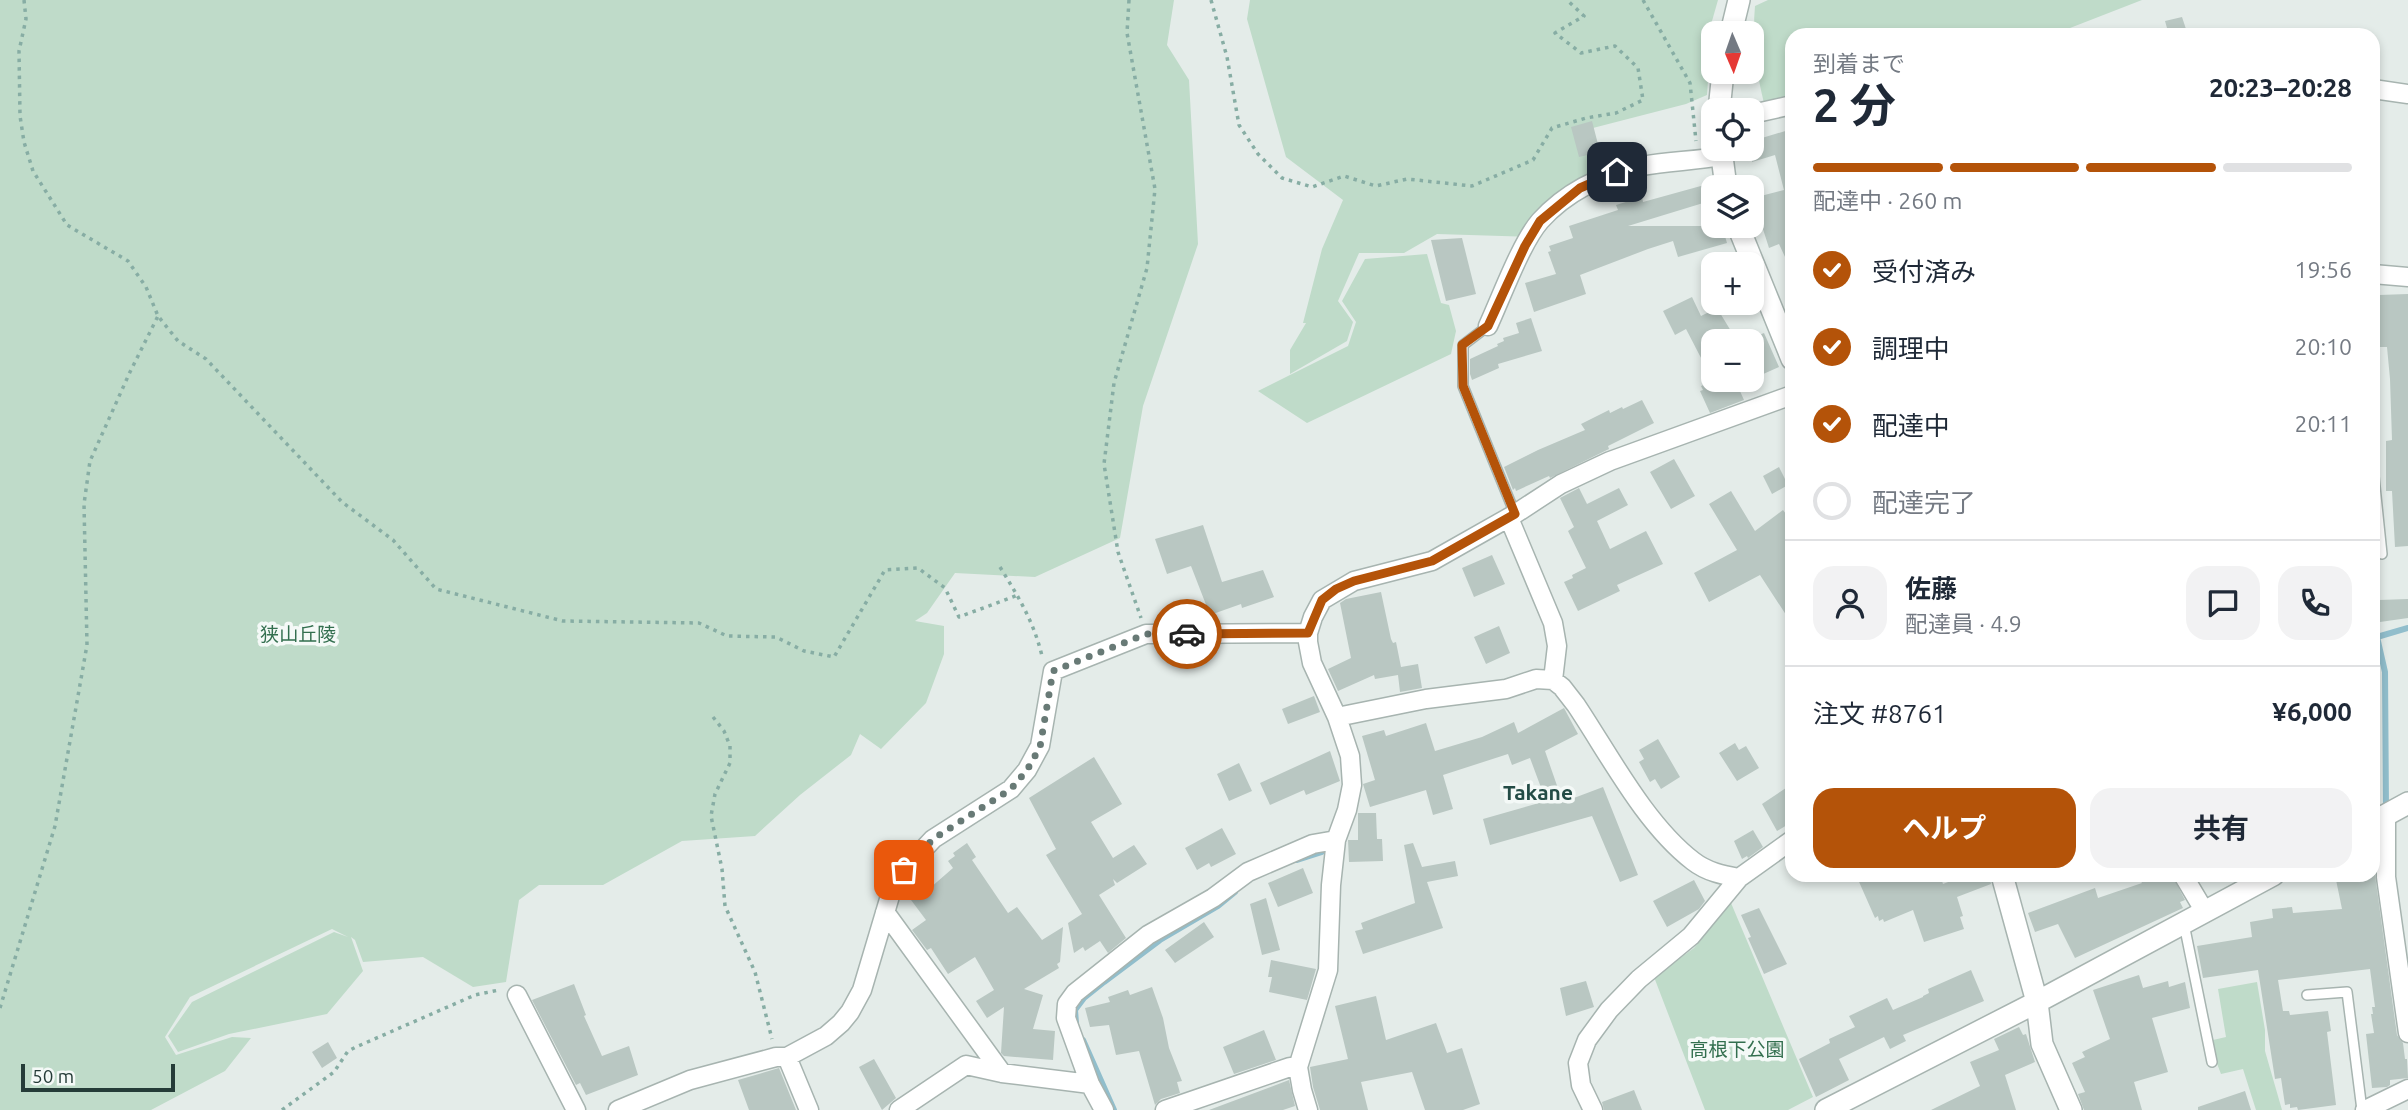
<!DOCTYPE html>
<html lang="ja">
<head>
<meta charset="utf-8">
<style>
	body { margin:0; font-family:Ubuntu,"Noto Sans JP",sans-serif; background:#f2f2f3; color:#1f2937; height:100vh; display:flex; flex-direction:column; font-size:26px; white-space:nowrap }
	* { box-sizing:border-box; margin:0 }
	p { font-size:23px; color:#747a83 }
	.icon { flex:none; width:38px; height:38px; fill:none; stroke:currentColor; stroke-width:2; stroke-linecap:round; stroke-linejoin:round }
	.map { position:relative; flex:1; overflow:hidden }
	.panel { position:absolute; left:1785px; top:28px; width:595px; height:854px; display:flex; flex-direction:column; background:#fff; border-radius:21px; box-shadow:0 4px 10px #0003 }
	.panel>* { flex:none }
	.needle { width:46px; rotate:178deg }
	.controls { position:absolute; left:1701px; top:21px; display:grid; gap:14px }
	.controls a { display:grid; place-items:center; width:63px; height:63px; border-radius:14px; background:#fff; box-shadow:0 4px 10px #0003; font-size:35px }
	.scale { position:absolute; left:21px; bottom:18px; width:154px; box-sizing:border-box; padding-left:7px; border:4px solid #253c38; border-top:0; font-size:19px; line-height:24px; white-space:nowrap; color:#253c38; -webkit-text-stroke:5px #f4f9f7; paint-order:stroke }
	.pin { position:absolute; display:grid; place-items:center; width:60px; height:60px; color:#fff; margin:-30px; border-radius:14px; box-shadow:0 4px 10px #0006 }
	.courier { position:absolute; display:grid; place-items:center; width:70px; height:70px; margin:-35px; border:5px solid #b45309; border-radius:50%; background:#fff; color:#222; box-shadow:0 2px 9px #0007 }
	.headline em { font-style:normal; font-weight:700 }
	.headline div { display:flex; flex-direction:column-reverse }
	.headline { display:flex; align-items:center; justify-content:space-between; height:119px; padding:0 28px }
	h1 { font-size:46px; font-weight:700; line-height:52px }
	.bar { display:grid; grid-template-columns:repeat(4,1fr); gap:10px 7px; align-content:center; height:84px; padding:0 28px }
	.bar i { height:9px; border-radius:5px; background:#e0e1e3 }
	.bar .current { background:#b45309 }
	.bar p { grid-column:span 4 }
	.line { display:flex; align-items:center; gap:18px; padding:0 28px; border-top:2px solid #e0e1e3 }
	.line div { flex:1 }
	.round { display:grid; place-items:center; flex:none; width:74px; height:74px; border-radius:21px; background:#f2f2f3 }
	ol { padding:0 28px; list-style:none }
	li { display:flex; align-items:center; gap:21px; height:77px }
	li p { margin-inline-start:auto }
	li .icon { padding:7px; border-radius:50%; background:#b45309; color:#fff; stroke-width:4 }
	li:last-child { color:#747a83 }
	li i { width:38px; height:38px; border:4px solid #e0e1e3; border-radius:50% }
	.primary-button { display:flex; gap:14px; margin-top:auto; padding:14px 28px }
	.primary-button a { flex:1; height:80px; border-radius:21px; background:#b45309; color:#fff; font-size:28px; font-weight:700; line-height:80px; text-align:center }
	.primary-button a+a { background:#f2f2f3; color:#1f2937 }
	.map>svg:first-child { display:block }
	.green { fill:#bfdbc9 }
	.lines { fill:none; stroke-linecap:round; stroke-linejoin:round }
	.stream { stroke:#91becc; stroke-width:6 }
	.building { fill:#b9c7c2 }
	.service-casing { stroke:#a7b4b0; stroke-width:12 }
	.minor-casing { stroke:#a7b4b0; stroke-width:21 }
	.tertiary-casing { stroke:#a7b4b0; stroke-width:24 }
	.path { stroke:#87ada4; stroke-width:3.5; stroke-dasharray:3.5 5; stroke-linecap:butt }
	.service { stroke:#fff; stroke-width:9 }
	.minor { stroke:#fff; stroke-width:18 }
	.tertiary { stroke:#fff; stroke-width:21 }
	.done { stroke:#687a76; stroke-width:7; stroke-dasharray:0 12.6 }
	.route { stroke:#b45309; stroke-width:9 }
	.labels { text-anchor:middle; dominant-baseline:central; stroke-width:7; stroke-linejoin:round; paint-order:stroke }
	.park-label { font-size:19px; fill:#336f4f; stroke:#f4f9f7 }
	.neighbourhood-label { font-size:21px; font-weight:bold; fill:#234c46; stroke:#f4f9f7 }
</style>
</head>
<body>
<div class="map">
<svg width="2408" height="1110" viewBox="0 0 2408 1110">
	<rect width="100%" height="100%" fill="#e4ece9"/>
	<path class="green" d="M0 0H1174L1167 45 1189 80 1198 244 1143 406 1120 538 1035 577 955 573 927 613 915 621 944 626V654L926 703 881 749 860 734 851 755 800 795 755 836 682 841 603 885H539L519 900 506 982 473 987 423 957 363 962 355 940 351 937 363 971 327 1014 229 1034 178 1052 168 1036 192 1002 334 932 348 937 332 929 190 997 165 1037 176 1055 232 1037 251 1038 225 1071 151 1110H0Z
		M1250 0H1718L1712 21 1707 95 1686 104 1589 129 1597 177 1530 237 1437 234 1404 253H1359L1338 301 1353 322 1347 341 1290 374V350L1306 323H1303L1322 249 1343 200 1286 157 1247 19Z
		M1768 0H2142L2052 35H1792V97L1764 103C1756 70 1752 40 1755 6Z
		M1427 254 1441 303 1449 305 1456 331 1451 354 1307 423 1258 391 1348 346 1356 322 1342 301 1365 259Z
		M1731 903 1813 1097 1788 1110H1705L1654 977 1694 948Z
		M2257 982 2265 1030V1051L2282 1110H2256L2243 1069 2221 1074 2216 1061 2213 1040 2226 1037 2218 989Z"/>
	<g class="lines">
		<path class="stream" d="M2386 808 2385 672 2377 637 2408 628
			M1297 860 1322 852
			M1076 1023 1075 1010 1084 998 1104 982 1160 940 1218 906 1235 892
			M1083 1040 1114 1110"/>
	</g>
	<path class="building" d="M2182 17 2188 35H2169L2165 21Z
		M1592 121 1600 152 1579 157 1571 127Z
		M1792 129V272L1779 244 1769 248 1753 198 1784 190 1775 155 1752 162V141Z
		M1708 184 1713 200 1628 226H1722L1727 243 1678 257 1673 241 1648 249 1580 275 1586 294 1534 312 1525 283 1556 274 1548 252 1551 251 1549 246 1573 238 1569 226 1618 210 1616 205 1642 197 1643 202Z
		M1462 238 1476 294 1446 301 1431 240Z
		M2408 294V546L2395 547 2392 491H2386V441L2392 440 2390 379 2387 347H2379V295Z
		M1692 297 1701 316 1717 308 1737 341H1713V381L1735 380 1744 400 1710 413 1700 391 1703 390 1701 386 1713 381 1686 329 1675 335 1663 311Z
		M1531 318 1542 351 1498 364 1499 368 1472 380 1470 374V359L1498 346 1497 344 1504 341 1503 338 1519 333 1516 323Z
		M1764 333 1779 367 1752 379V338Z
		M1642 400 1654 423 1608 446 1609 449 1550 478 1549 476 1516 491 1515 488 1513 490 1504 467 1538 450 1585 430 1581 424 1609 410 1610 413 1622 407 1623 409Z
		M1674 459 1695 496 1671 509 1650 472Z
		M1779 467 1788 485 1772 494 1763 476Z
		M1579 488 1587 504 1619 488 1628 505 1597 521 1610 549 1646 531 1663 564 1617 585 1620 591 1578 611 1564 582 1573 578 1572 575 1586 568 1568 531 1574 527 1560 498Z
		M1731 491 1755 531 1783 510 1792 522V624L1760 575 1709 602 1694 573 1737 550 1709 504Z
		M1203 525 1222 582 1263 570 1274 597 1242 608 1241 604 1210 615 1191 566 1167 574 1155 539Z
		M1492 555 1505 584 1474 597 1462 568Z
		M1381 592 1391 639 1393 643 1396 642 1401 667 1418 664 1422 688 1400 692 1398 675 1375 679 1374 675 1338 691 1328 669 1351 658 1340 603 1346 599Z
		M2408 599V618L2380 622 2379 600Z
		M1499 626 1510 653 1486 664 1474 637Z
		M1314 696 1320 712 1288 724 1282 709Z
		M1564 708 1578 734 1545 751 1562 800 1565 799 1566 801 1603 787 1638 875 1620 882 1592 816 1490 845 1483 819 1546 801 1530 758 1512 765 1508 754 1443 775 1453 809 1433 815 1426 790 1370 807 1363 784 1375 780 1362 736 1384 730 1386 736 1426 723 1435 751 1482 737 1514 722 1518 733Z
		M1658 739 1680 777 1661 789 1655 779 1650 782 1639 762 1644 759 1639 750Z
		M1735 743 1739 750 1746 746 1759 768 1737 781 1719 753Z
		M1330 751 1340 781 1306 795 1304 790 1270 805 1260 783Z
		M1094 757 1122 804 1091 822 1113 858 1134 845 1147 864 1117 883 1113 879 1115 885 1099 895 1126 938 1108 953 1100 941 1085 951 1083 947 1074 953 1068 923 1082 914 1046 855 1056 849 1029 798Z
		M1239 763 1252 791 1229 801 1217 774Z
		M1792 784V822L1777 831 1762 804Z
		M1358 813H1376L1377 839H1382L1383 861 1349 862 1348 840H1358Z
		M1222 828 1236 854 1211 867 1209 863 1197 870 1185 848Z
		M1753 830 1763 847 1748 858 1747 856 1742 859 1734 841Z
		M967 843 976 857 972 860 1008 913 1017 907 1042 940 1063 927 1060 962 1057 964 1059 968 1024 989 1043 995 1033 1029 1055 1031 1053 1060 1004 1056 1001 1053 1004 1007 987 1018 976 1001 994 990 975 957 948 974 931 948 927 950 912 930 926 920 911 900 930 888 953 868 948 861 955 856 953 853Z
		M1413 843 1422 867 1455 861 1458 876 1427 882 1443 928 1363 954 1355 931 1363 929 1361 923 1415 903 1404 845Z
		M1303 868 1313 893 1278 907 1268 883Z
		M1856 875H1888L1891 881 1907 875H1915L1917 881 1940 875 1943 884 1966 875H1989L1991 884 1957 897 1963 916 1960 917 1964 929 1924 942 1913 910 1884 922 1883 919 1879 921 1878 916 1875 918Z
		M2137 875H2172L2185 900 2180 902 2183 908 2075 958 2058 924 2035 932 2028 913 2095 888 2098 898 2142 883Z
		M2335 875H2375L2397 1035 2403 1043 2405 1059H2407L2408 1078 2390 1080V1085L2387 1087 2372 1088 2366 1034 2374 1033 2371 1014H2373L2372 1007H2375L2370 969 2278 980 2283 1011H2289L2290 1015 2328 1011 2331 1031 2327 1032 2336 1105 2298 1110 2297 1107 2290 1108V1104L2285 1105 2281 1078 2275 1079 2258 970 2203 978 2197 946 2252 937 2250 922 2273 918 2272 909 2292 907 2293 913 2342 909Z
		M1694 880 1705 901 1699 909 1667 927 1653 901Z
		M1266 898 1280 950 1262 955 1250 904Z
		M1759 908 1787 964 1764 974 1748 938 1751 937 1741 915Z
		M1204 922 1214 937 1175 963 1165 950Z
		M1271 960 1316 969 1307 1000 1269 992 1272 977H1268Z
		M1971 970 1984 1001 1903 1035 1906 1041 1890 1049 1884 1037 1839 1059 1849 1080 1816 1097 1799 1059 1830 1043 1829 1039 1855 1027 1849 1016 1887 998 1893 1010 1923 997V996L1929 993 1928 989Z
		M2139 975 2143 988 2168 981 2169 987 2185 982 2190 1008 2152 1018 2168 1072 2134 1082 2142 1110H2084L2078 1094 2085 1092 2072 1063 2085 1057 2082 1052 2110 1039 2093 990Z
		M1586 981 1594 1007 1566 1016 1560 988Z
		M574 984 586 1015 584 1016 602 1056 629 1046 638 1075 586 1095 580 1083 576 1085 532 1000Z
		M1152 987 1163 1018 1169 1048 1182 1081 1177 1082 1180 1093 1161 1099 1155 1105 1139 1051 1116 1055 1109 1025 1090 1027 1085 1008 1110 1002 1108 997 1128 990 1130 995Z
		M1376 996 1386 1040 1436 1023 1447 1053 1462 1048 1480 1104 1463 1110H1425L1412 1072 1361 1082 1368 1110H1320L1313 1087 1310 1067 1348 1059 1335 1006Z
		M2019 1027 2023 1035 2026 1034 2035 1062 2005 1075 2016 1110H1931L1980 1086 1970 1062 1999 1050 1994 1039Z
		M1264 1030 1276 1060 1234 1074 1223 1047Z
		M328 1042 337 1058 322 1068 312 1052Z
		M874 1059 896 1098 882 1110 859 1067Z
		M779 1068 796 1110H749L738 1080Z
		M1289 1080 1295 1106 1283 1110H1209Z
		M1634 1090 1642 1110H1604L1602 1102Z
		M2245 1091 2251 1110H2198V1107Z"/>
	<g class="lines">
		<defs>
			<path id="service" d="M1488 326 1463 345V386L1515 514
				M2373 467 2382 554
				M2184 924 2212 1062
				M2307 995 2347 992 2362 1110"/>
			<path id="minor" d="M2373 89 2408 94
				M1752 114 1792 105
				M2373 274 2408 277
				M1488 326C1501 298 1521 243 1540 221 1567 191 1604 174 1642 166 1668 161 1695 161 1722 156
				M1509 518 1553 623 1557 646 1553 680
				M1337 717 1426 699 1506 689 1536 679 1553 680 1562 687 1576 705C1610 756 1645 824 1693 861 1707 872 1723 875 1739 878
				M2386 816V877L2408 1033
				M2183 875 2205 912
				M885 912 1002 1073
				M517 995 576 1110
				M787 1057 809 1110
				M618 1110 690 1080 776 1057H787L826 1036 841 1023 850 1012 862 990 890 896 904 870 933 839 1011 789 1027 770 1040 746 1053 671 1146 634 1308 633
				M899 1110 966 1065 1002 1073 1090 1084
				M1104 1110 1090 1084 1066 1018 1067 1004 1075 993 1148 935 1213 898 1248 872 1313 844 1336 840
				M1165 1110 1290 1067H1298
				M1308 1110 1302 1090 1298 1067 1328 970 1331 885 1336 840 1347 810 1352 785 1350 756 1337 717 1312 663 1308 642V633L1313 617 1322 600 1354 581 1432 561 1515 514 1561 484 1610 461 1792 395
				M1593 1110 1581 1085 1578 1063 1587 1040 1609 1010 1639 979 1691 936 1739 878 1792 840
				M2365 1110 2408 1089"/>
			<path id="tertiary" d="M1731 33 1739 0
				M1719 110 1723 72
				M1721 149 1726 187
				M1738 226 1792 359
				M2373 822 2408 803
				M2002 875 2037 1002 2042 1044 2071 1110
				M1826 1110 2037 1002 2273 875"/>
		</defs>
		<use href="#service" class="service-casing"/>
		<use href="#minor" class="minor-casing"/>
		<use href="#tertiary" class="tertiary-casing"/>
		<path class="path" d="M24 0 26 19 19 51 20 116 24 142 33 171 67 225 128 261 146 287 158 316 178 341 206 359 342 502 393 540 436 589 563 621 699 623 727 636 776 637 804 651 834 657 885 570 918 568 945 588 959 617 1018 595
			M1129 0 1127 33 1155 189 1147 268 1114 383 1104 464 1118 552 1141 618
			M1211 0 1227 57 1239 125 1258 154 1282 178 1312 187 1344 176 1376 186 1407 179 1472 186 1533 160 1552 128 1586 118 1616 113 1643 100 1638 68 1615 46 1581 53 1555 33 1584 16 1567 0
			M1643 0 1690 83 1696 141
			M1000 567C1018 596 1034 622 1042 656
			M713 717 724 731 730 746V763L715 794 711 816 722 869 725 906 755 972 772 1039
			M0 1008 55 826 87 645 84 504 90 461 130 372 158 316
			M282 1110 334 1072 348 1051 356 1047 475 995 499 990"/>
		<use href="#service" class="service"/>
		<use href="#minor" class="minor"/>
		<use href="#tertiary" class="tertiary"/>
	</g>
	<g class="lines">
		<path class="done" d="M904 870 933 839 1011 789 1027 770 1040 747 1053 671 1146 634H1187"/>
		<path class="route" d="M1187 634 1308 633 1322 600 1336 589 1354 581 1432 561 1515 514 1463 386 1462 345 1488 326 1525 246 1540 221 1580 188 1617 172"/>
	</g>
	<g class="labels">
		<g class="park-label">
			<text x="298" y="634">狭山丘陵</text>
			<text x="1737" y="1049">高根下公園</text>
		</g>
		<g class="neighbourhood-label">
			<text x="1538" y="792">Takane</text>
		</g>
	</g>
</svg>
<div class="controls">
<a><svg class="needle" viewBox="-14 -14 28 28"><path d="M0-13l5 13h-10z" fill="#e53935"/><path d="M0 13l5-13h-10z" fill="#747a83"/></svg></a>
<a><svg class="icon" aria-label="locate" viewBox="0 0 24 24"><circle cx="12" cy="12" r="6"/><path d="M12 2v4M12 18v4M2 12h4M18 12h4"/></svg></a>
<a><svg class="icon" aria-label="layers" viewBox="0 0 24 24"><path d="M12 4l9 5-9 5-9-5zM3 14l9 5 9-5"/></svg></a>
<a>+</a>
<a>−</a>
</div>
<div class="scale">50 m</div>
<div class="pin" style="left:904px;top:870px;background:#ea580c"><svg class="icon" aria-label="bag" viewBox="0 0 24 24"><path d="M5 8h14l-1 12H6zM9 8a3 3 0 0 1 6 0"/></svg></div>
<div class="pin" style="left:1617px;top:172px;background:#1f2937"><svg class="icon" aria-label="home" viewBox="0 0 24 24"><path d="M3 11l9-7 9 7M6 9v11h12V9"/></svg></div>
<div class="courier" style="left:1187px;top:634px"><svg class="icon" aria-label="car" viewBox="0 0 24 24"><path d="M5 17H2v-5l4-1 3-4h7l3 4 3 1v5h-3M9 17h6M6 11h13"/><circle cx="7" cy="17" r="2"/><circle cx="17" cy="17" r="2"/></svg></div>
<section class="panel">
<div class="headline"><div><h1>2 分</h1><p>到着まで</p></div><em>20:23–20:28</em></div>
<div class="bar"><i class="current"></i><i class="current"></i><i class="current"></i><i></i><p>配達中 · 260 m</p></div>
<ol>
<li><svg class="icon" aria-label="check" viewBox="0 0 24 24"><path d="M5 12l5 5 9-10"/></svg>受付済み<p>19:56</p></li>
<li><svg class="icon" aria-label="check" viewBox="0 0 24 24"><path d="M5 12l5 5 9-10"/></svg>調理中<p>20:10</p></li>
<li><svg class="icon" aria-label="check" viewBox="0 0 24 24"><path d="M5 12l5 5 9-10"/></svg>配達中<p>20:11</p></li>
<li><i></i>配達完了</li>
</ol>
<div class="line" style="height:126px"><a class="round"><svg class="icon" aria-label="person" viewBox="0 0 24 24"><circle cx="12" cy="8" r="4"/><path d="M4 21q1-7 8-7t8 7"/></svg></a><div><b>佐藤</b><p>配達員 · 4.9</p></div><a class="round"><svg class="icon" aria-label="chat" viewBox="0 0 24 24"><path d="M4 5h16v11H9l-5 4z"/></svg></a><a class="round"><svg class="icon" aria-label="phone" viewBox="0 0 24 24"><path d="M5 4h4l2 5-3 2q2 4 5 5l2-3 5 2v4C11 20 4 13 5 4z"/></svg></a></div>
<div class="line" style="height:91px"><div>注文 #8761</div><b>¥6,000</b></div>
<div class="primary-button"><a>ヘルプ</a><a>共有</a></div>
</section>
</div>
</body>
</html>
